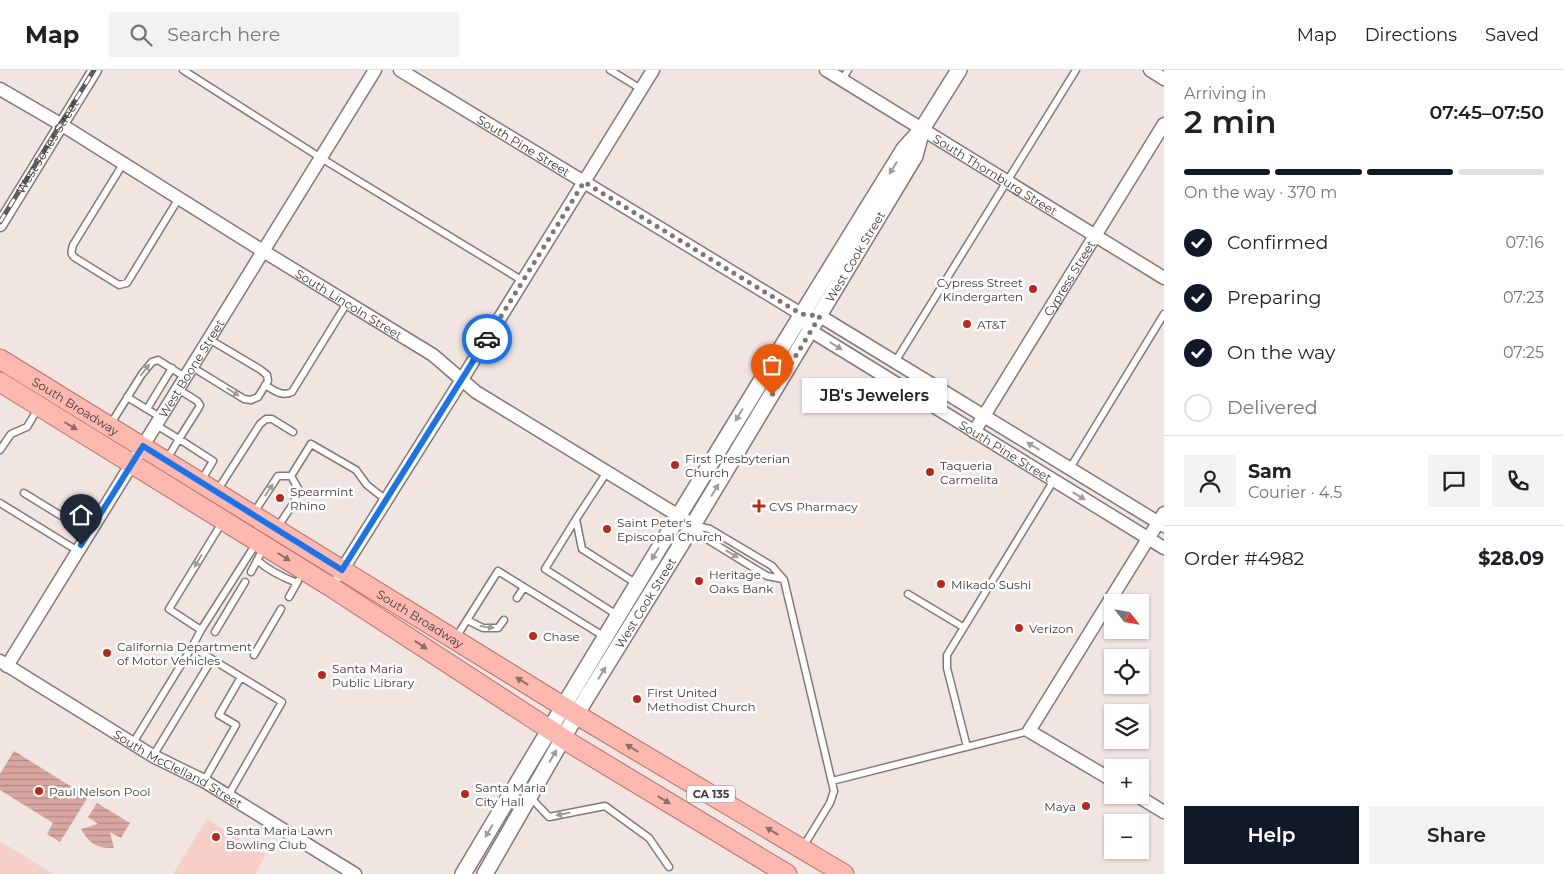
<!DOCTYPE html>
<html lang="en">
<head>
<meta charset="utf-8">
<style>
	body { margin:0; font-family:Montserrat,sans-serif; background:#f2f2f2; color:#202124; height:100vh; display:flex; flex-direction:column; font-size:19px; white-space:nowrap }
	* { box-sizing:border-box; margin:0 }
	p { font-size:16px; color:#757577 }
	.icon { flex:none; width:28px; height:28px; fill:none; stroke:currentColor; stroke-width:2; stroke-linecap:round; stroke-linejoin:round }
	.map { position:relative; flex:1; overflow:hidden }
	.drawer { display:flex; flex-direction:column; background:#fff; width:400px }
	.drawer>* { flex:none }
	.needle { width:32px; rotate:121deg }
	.tools { position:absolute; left:1104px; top:524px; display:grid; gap:10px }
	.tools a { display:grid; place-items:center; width:45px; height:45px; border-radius:0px; background:#fff; box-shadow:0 1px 4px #0004; font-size:25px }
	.pin { position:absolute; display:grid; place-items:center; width:42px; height:42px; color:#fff; margin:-51px -21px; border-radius:50% 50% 50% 0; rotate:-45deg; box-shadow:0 0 5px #0007 }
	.pin .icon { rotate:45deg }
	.courier { position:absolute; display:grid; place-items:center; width:50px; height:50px; margin:-25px; border:4px solid #1a73e8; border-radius:50%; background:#fff; color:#222; box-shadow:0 1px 6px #0007 }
	.bubble { position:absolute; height:35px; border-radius:0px; background:#fff; box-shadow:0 1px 4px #0004; font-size:16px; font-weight:600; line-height:35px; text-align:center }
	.summary em { font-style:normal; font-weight:600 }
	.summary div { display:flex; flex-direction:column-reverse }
	.summary { display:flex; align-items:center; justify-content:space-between; height:85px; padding:0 20px }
	h1 { font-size:32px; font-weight:600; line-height:38px }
	.bar { display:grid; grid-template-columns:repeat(4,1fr); gap:8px 5px; align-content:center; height:60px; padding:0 20px }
	.bar i { height:6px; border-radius:4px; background:#e0e0e0 }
	.bar .active { background:#111827 }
	.bar p { grid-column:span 4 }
	.line { display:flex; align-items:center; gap:12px; padding:0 20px; border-top:1px solid #e0e0e0 }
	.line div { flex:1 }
	.round { display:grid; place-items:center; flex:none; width:52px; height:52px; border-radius:0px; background:#f2f2f2 }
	ol { padding:0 20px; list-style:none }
	li { display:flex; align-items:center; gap:15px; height:55px }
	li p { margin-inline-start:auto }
	li .icon { padding:5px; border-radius:50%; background:#111827; color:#fff; stroke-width:4 }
	li:last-child { color:#757577 }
	li i { width:28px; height:28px; border:2px solid #e0e0e0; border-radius:50% }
	.cta { display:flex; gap:10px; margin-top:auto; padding:10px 20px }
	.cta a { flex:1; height:58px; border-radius:0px; background:#111827; color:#fff; font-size:20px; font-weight:600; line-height:58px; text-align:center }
	.cta a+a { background:#f2f2f2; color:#202124 }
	header { display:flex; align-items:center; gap:30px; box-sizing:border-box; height:70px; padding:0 25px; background:#fff; border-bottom:1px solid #e0e0e0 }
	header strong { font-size:24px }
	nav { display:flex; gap:28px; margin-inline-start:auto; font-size:18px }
	.search { width:350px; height:45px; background:#f2f2f2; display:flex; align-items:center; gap:12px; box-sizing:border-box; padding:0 18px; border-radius:0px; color:#757577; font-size:19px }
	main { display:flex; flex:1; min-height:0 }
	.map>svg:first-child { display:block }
	.park { fill:#f6cfc8 }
	.water { fill:url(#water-rules) }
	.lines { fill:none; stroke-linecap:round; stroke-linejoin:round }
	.service-casing { stroke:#837876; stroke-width:9 }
	.minor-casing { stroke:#837876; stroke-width:15 }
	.tertiary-casing { stroke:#837876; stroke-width:18 }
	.primary-casing { stroke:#b96f64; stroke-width:21 }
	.service { stroke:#fff; stroke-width:6 }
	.minor { stroke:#fff; stroke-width:12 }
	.tertiary { stroke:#fff; stroke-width:15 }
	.primary { stroke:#fdb9b0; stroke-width:19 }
	.rail-casing { stroke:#625c5a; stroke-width:5 }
	.rail { stroke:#fff; stroke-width:3; stroke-dasharray:9; stroke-linecap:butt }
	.oneway { fill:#9f9c9c }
	.oneway2 { fill:#8b6d69 }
	.done { stroke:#7d7674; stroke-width:5; stroke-dasharray:0 9 }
	.route { stroke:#1a73e8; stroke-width:6 }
	.poi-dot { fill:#b82a1e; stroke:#fff; stroke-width:2 }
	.labels { text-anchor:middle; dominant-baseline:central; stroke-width:5; stroke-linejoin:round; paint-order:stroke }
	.shield { fill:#fff; stroke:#797574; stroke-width:1 }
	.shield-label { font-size:11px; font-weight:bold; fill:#3f3a39 }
	.street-label { font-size:12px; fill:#3f3a39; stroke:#fff }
	.poi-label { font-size:12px; fill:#3f3a39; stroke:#fff; text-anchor:start }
</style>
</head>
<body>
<header>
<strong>Map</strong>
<div class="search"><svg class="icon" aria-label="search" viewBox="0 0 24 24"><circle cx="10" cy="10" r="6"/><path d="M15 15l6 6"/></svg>Search here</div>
<nav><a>Map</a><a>Directions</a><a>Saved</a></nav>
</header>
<main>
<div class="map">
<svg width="1164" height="804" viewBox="0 0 1164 804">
	<defs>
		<pattern id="water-rules" width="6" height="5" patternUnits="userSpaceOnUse" patternTransform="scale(1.25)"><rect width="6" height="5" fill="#d8a8a0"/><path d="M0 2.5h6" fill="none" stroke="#b18a83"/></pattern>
	</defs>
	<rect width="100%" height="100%" fill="#f1e5e2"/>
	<path class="park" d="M207 749 266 785 255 804H173Z
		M0 771 53 804H0Z"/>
	<path class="water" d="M14 681 88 727 60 772 47 764 53 753 0 720V704Z
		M97 733 130 753 121 768 110 762 114 778C97 779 89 773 81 759L98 754 88 747Z"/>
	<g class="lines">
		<defs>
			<path id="service" d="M183 0 321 88 523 211
				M610 0 641 19
				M842 10 848 0
				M123 94 73 175C71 182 70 185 77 189L119 215 127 213 179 128
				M895 292 1076 0
				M192 297 244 329 251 330 258 327 268 311 267 305 261 300 209 269
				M265 315C275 321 282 327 292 322L347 233
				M127 327 160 347
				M147 339 172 298
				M110 355 142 304 152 292 158 290 185 307
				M156 355 179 369 198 339 200 335 197 331 178 319
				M0 380 11 364 27 357 39 337
				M167 389 179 369 213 391 201 411
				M1070 398 1164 244
				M607 402 576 449 545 499 617 545
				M291 406 311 374 356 400 367 415 386 430
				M217 421 260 354 266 349H272L293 362
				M24 423 89 463
				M0 433 78 481
				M253 444 278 406H291
				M576 449 582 479 637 514
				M223 451 169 539 201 560 257 472
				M693 455 710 459 772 496 784 510 834 721 830 733 803 777
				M694 456 705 468 767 506 783 509
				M277 458 293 434 299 420 291 406
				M257 490C269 501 282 507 297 513
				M251 502 263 479
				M908 524 963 557
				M289 527 298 511
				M517 528 524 517
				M467 550 483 558H498L504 550
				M215 562 245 512
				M455 569 498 501 605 567
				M192 577 201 560
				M254 585 281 539
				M133 673 192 577 282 632 228 726
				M967 677 947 598V585L1054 410
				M153 686 212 589
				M204 711 236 655 219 645 241 607
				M832 711 1029 661
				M530 727 549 747 605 736 649 768 669 797"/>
			<g id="minor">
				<path id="s1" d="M400 0 801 244 820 246 1164 456"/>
				<path id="s2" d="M826 0 1164 208"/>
				<path d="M1150 0 1164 9"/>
				<path id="s3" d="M0 19 62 55 263 181 433 285 476 322 687 451"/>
				<path d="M0 155 95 0"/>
				<path id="s4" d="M806 253 811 261 1164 478"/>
				<path id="s5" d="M974 362 1164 54"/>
				<path d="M339 505 461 311 653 0"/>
				<path id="s6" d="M0 591 153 686 204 711 355 804"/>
				<path id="s7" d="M7 596 375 0"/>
				<path d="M1112 710 1029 661 1164 443"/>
				<path d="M1136 725 1164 742"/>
			</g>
			<g id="tertiary">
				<path d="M463 804C608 561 755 319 904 79L922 59 959 0"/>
				<path id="s8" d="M485 804 585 630 693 455 915 86 921 63"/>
			</g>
			<g id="primary">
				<path id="s9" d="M0 289 577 645 844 804"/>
				<path d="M0 312 331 517 575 676 787 804"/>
			</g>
		</defs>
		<use href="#service" class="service-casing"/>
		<use href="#minor" class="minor-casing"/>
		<use href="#tertiary" class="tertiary-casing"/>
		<use href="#primary" class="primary-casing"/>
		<use href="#service" class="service"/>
		<use href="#minor" class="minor"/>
		<use href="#tertiary" class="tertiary"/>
		<use href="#primary" class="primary"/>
		<defs>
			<g id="rail">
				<path id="s10" d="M0 152 94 0"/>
			</g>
		</defs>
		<use href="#rail" class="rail-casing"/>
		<use href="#rail" class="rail"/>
	</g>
	<defs><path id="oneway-solid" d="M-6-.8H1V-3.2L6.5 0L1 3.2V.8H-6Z" transform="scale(1.25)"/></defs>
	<g class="oneway">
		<use href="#oneway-solid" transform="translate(893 98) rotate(122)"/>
		<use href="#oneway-solid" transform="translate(836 276) rotate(32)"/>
		<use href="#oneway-solid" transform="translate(145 300) rotate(-52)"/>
		<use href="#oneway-solid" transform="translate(233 322) rotate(32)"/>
		<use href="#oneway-solid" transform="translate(739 345) rotate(121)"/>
		<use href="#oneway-solid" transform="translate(1033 376) rotate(-149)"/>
		<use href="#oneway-solid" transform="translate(269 420) rotate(-56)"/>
		<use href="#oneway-solid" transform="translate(715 420) rotate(-59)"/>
		<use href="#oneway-solid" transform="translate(1079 426) rotate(31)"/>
		<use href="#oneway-solid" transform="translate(655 484) rotate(121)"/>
		<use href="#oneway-solid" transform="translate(732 484) rotate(31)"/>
		<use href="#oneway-solid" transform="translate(198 491) rotate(121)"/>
		<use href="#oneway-solid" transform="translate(487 557) rotate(7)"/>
		<use href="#oneway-solid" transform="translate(602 603) rotate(-58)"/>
		<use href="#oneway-solid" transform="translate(553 686) rotate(-60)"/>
		<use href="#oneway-solid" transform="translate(563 744) rotate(169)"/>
		<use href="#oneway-solid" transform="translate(489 761) rotate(121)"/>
	</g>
	<g class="oneway2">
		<use href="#oneway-solid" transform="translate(71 356) rotate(31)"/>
		<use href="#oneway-solid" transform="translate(284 487) rotate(32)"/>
		<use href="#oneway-solid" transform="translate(421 575) rotate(33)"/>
		<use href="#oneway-solid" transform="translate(522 611) rotate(-148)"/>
		<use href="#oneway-solid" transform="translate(632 678) rotate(-149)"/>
		<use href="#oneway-solid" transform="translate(664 730) rotate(31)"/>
		<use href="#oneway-solid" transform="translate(772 761) rotate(-149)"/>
	</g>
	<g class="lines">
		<path class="done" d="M487 269 584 112 801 244 820 246 772 325"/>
		<path class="route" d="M81 475 143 376 342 500 487 269"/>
	</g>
	<g class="poi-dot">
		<circle cx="1033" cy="219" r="5"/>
		<circle cx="967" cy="254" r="5"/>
		<circle cx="675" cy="395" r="5"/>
		<circle cx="930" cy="402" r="5"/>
		<circle cx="280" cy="428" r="5"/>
		<path d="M756.5 428.5h5v5h5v5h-5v5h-5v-5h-5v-5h5z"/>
		<circle cx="607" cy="459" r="5"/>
		<circle cx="699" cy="511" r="5"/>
		<circle cx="941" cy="514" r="5"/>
		<circle cx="1019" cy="558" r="5"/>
		<circle cx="533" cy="566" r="5"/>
		<circle cx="107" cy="583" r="5"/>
		<circle cx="322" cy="605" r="5"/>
		<circle cx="637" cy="629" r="5"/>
		<circle cx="39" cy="721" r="5"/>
		<circle cx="465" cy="724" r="5"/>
		<circle cx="1086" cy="736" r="5"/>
		<circle cx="216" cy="767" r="5"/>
	</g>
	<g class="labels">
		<rect class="shield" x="687" y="715.5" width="48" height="17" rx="4"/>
		<g class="shield-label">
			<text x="711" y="724">CA 135</text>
		</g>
		<g class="street-label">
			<text stroke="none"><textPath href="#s1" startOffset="145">South Pine Street</textPath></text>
			<text stroke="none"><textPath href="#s10" startOffset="89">West Jones Street</textPath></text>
			<text stroke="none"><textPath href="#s2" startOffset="199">South Thornburg Street</textPath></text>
			<text stroke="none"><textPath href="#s8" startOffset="720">West Cook Street</textPath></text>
			<text stroke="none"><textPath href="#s5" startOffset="181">Cypress Street</textPath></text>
			<text stroke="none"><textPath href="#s3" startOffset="410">South Lincoln Street</textPath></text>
			<text stroke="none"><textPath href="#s7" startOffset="350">West Boone Street</textPath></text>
			<text stroke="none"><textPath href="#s9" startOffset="89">South Broadway</textPath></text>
			<text stroke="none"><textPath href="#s4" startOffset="238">South Pine Street</textPath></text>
			<text stroke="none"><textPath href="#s8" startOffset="315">West Cook Street</textPath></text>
			<text stroke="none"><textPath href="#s9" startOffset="494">South Broadway</textPath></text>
			<text stroke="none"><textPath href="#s6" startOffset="208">South McClelland Street</textPath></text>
		</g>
		<g class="poi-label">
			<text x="1023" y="212" text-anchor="end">Cypress Street<tspan x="1023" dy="14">Kindergarten</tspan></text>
			<text x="977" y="254">AT&amp;T</text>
			<text x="685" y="388">First Presbyterian<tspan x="685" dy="14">Church</tspan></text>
			<text x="940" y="395">Taqueria<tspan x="940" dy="14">Carmelita</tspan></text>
			<text x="290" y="421">Spearmint<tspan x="290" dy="14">Rhino</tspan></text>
			<text x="769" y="436">CVS Pharmacy</text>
			<text x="617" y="452">Saint Peter's<tspan x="617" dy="14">Episcopal Church</tspan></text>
			<text x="709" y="504">Heritage<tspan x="709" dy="14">Oaks Bank</tspan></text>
			<text x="951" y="514">Mikado Sushi</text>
			<text x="1029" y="558">Verizon</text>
			<text x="543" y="566">Chase</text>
			<text x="117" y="576">California Department<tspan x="117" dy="14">of Motor Vehicles</tspan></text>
			<text x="332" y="598">Santa Maria<tspan x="332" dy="14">Public Library</tspan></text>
			<text x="647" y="622">First United<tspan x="647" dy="14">Methodist Church</tspan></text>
			<text x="475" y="717">Santa Maria<tspan x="475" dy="14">City Hall</tspan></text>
			<text x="49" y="721">Paul Nelson Pool</text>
			<text x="1076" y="736" text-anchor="end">Maya</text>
			<text x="226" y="760">Santa Maria Lawn<tspan x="226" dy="14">Bowling Club</tspan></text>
		</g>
	</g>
</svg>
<div class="tools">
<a><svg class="needle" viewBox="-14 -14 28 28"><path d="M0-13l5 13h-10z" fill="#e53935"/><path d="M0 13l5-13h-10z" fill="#757577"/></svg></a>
<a><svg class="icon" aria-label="locate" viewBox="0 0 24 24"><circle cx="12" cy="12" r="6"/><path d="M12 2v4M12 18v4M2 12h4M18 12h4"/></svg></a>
<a><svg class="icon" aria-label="layers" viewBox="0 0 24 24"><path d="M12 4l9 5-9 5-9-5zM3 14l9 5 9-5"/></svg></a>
<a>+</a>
<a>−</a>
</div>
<div class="pin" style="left:772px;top:325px;background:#ea580c"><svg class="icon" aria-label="bag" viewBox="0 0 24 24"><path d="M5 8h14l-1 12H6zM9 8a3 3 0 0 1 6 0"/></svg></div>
<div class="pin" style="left:81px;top:475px;background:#1f2937"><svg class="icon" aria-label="home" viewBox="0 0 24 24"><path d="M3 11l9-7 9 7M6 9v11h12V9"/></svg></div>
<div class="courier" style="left:487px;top:269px"><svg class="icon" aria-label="car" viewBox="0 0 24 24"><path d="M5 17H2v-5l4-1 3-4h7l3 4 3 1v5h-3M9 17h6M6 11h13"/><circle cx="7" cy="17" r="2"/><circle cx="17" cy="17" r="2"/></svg></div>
<div class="bubble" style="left:802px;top:308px;width:145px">JB's Jewelers</div>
</div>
<section class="drawer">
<div class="summary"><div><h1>2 min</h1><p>Arriving in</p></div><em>07:45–07:50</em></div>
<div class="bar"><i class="active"></i><i class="active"></i><i class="active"></i><i></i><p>On the way · 370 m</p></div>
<ol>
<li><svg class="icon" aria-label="check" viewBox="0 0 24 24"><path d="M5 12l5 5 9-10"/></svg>Confirmed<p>07:16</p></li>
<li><svg class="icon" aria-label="check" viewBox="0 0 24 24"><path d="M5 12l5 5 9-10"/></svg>Preparing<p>07:23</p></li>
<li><svg class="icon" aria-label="check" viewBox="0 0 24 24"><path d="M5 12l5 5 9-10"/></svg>On the way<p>07:25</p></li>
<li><i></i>Delivered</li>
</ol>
<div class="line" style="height:90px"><a class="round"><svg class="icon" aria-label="person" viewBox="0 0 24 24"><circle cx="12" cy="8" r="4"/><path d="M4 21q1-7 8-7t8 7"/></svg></a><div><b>Sam</b><p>Courier · 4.5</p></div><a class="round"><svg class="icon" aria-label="chat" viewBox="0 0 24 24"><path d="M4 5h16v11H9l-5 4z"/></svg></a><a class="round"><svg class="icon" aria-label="phone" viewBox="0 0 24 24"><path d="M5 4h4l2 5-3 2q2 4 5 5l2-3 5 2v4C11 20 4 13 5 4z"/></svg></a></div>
<div class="line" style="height:65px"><div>Order #4982</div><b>$28.09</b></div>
<div class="cta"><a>Help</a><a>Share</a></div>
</section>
</main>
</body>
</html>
